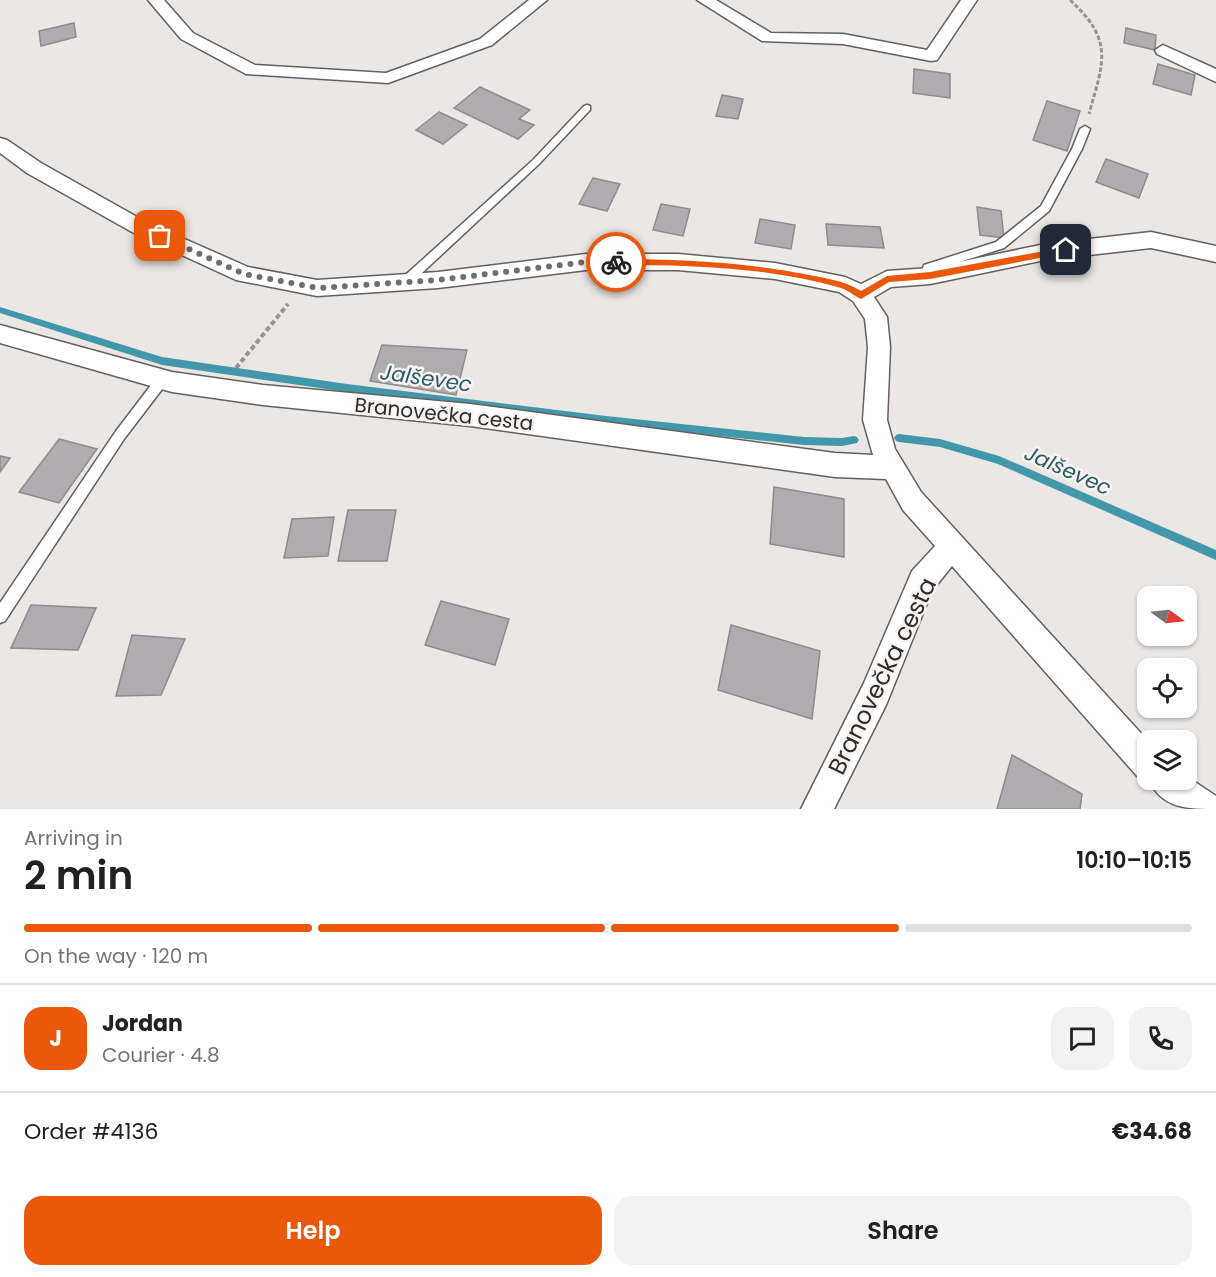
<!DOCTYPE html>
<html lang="en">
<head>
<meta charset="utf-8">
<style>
	body { margin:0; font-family:Poppins,sans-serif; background:#f2f2f2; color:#202124; height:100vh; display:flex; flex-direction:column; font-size:22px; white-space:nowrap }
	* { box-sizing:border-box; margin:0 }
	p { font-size:20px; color:#757577 }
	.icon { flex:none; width:33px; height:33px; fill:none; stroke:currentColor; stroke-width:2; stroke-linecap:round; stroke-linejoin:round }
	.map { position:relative; height:809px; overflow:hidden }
	.drawer { display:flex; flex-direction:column; background:#fff; flex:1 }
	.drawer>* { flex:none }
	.needle { width:39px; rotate:105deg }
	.fabs { position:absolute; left:1137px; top:586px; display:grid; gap:12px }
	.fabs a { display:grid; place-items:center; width:60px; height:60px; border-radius:12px; background:#fff; box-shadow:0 2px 4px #0004; font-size:30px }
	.pin { position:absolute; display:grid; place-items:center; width:51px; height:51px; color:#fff; margin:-26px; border-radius:12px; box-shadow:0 3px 9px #0006 }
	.courier { position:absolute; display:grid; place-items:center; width:60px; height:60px; margin:-30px; border:4px solid #ea580c; border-radius:50%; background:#fff; color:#222; box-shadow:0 2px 8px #0007 }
	.summary em { font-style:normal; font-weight:600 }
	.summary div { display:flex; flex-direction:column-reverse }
	.summary { display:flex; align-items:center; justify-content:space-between; height:102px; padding:0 24px }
	h1 { font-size:39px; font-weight:600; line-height:45px }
	.bar { display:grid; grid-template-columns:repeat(4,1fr); gap:9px 6px; align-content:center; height:72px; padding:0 24px }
	.bar i { height:8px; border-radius:4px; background:#e0e0e0 }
	.bar .selected { background:#ea580c }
	.bar p { grid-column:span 4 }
	.line { display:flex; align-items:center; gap:15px; padding:0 24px; border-top:2px solid #e0e0e0 }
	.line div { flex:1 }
	.round { display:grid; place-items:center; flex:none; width:63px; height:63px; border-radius:18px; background:#f2f2f2 }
	.action { display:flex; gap:12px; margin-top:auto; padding:12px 24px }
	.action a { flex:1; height:69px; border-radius:18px; background:#ea580c; color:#fff; font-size:24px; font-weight:600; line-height:69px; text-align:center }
	.action a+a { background:#f2f2f2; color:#202124 }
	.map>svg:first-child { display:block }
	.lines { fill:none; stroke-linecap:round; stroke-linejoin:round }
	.stream { fill:#4397ab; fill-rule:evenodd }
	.building { fill:#afacaf; stroke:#8d8b8d; stroke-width:1.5 }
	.lane-casing { stroke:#63605e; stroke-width:3 }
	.street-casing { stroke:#63605e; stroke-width:3 }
	.path-far1 { stroke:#969492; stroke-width:3; stroke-dasharray:4.5 2; stroke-linecap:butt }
	.path { stroke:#969492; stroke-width:4; stroke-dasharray:5 3; stroke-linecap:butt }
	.lane { fill:#fff; fill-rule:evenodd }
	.street { fill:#fff; fill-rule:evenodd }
	.route { fill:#ea580c }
	.done { stroke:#706e6d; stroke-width:6; stroke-dasharray:0 10.8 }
	.labels { text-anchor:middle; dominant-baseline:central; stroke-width:5; stroke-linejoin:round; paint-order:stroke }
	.street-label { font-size:20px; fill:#2e2d2c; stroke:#f7f4f2 }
	.water-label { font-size:21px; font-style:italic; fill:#295a67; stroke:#f7f4f2 }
	.near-street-label { font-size:24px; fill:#2e2d2c; stroke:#f7f4f2 }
</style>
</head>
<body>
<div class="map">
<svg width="1216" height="809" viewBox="0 0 1216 809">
	<rect width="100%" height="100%" fill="#eae7e5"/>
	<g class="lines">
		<path class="stream" d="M0 307 162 357 347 384 606 416 804 437 842 438 854 436 857 437 859 440 857 443 842 446 804 445 606 424 347 392 162 365 0 313Z
			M899 434 940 439 999 456 1216 550V560L998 464 940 447 899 442 896 441 894 438 896 435Z"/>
	</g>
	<path class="building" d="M74 23 76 37 41 46 39 31Z
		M1126 28 1156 35 1155 50 1124 43Z
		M1158 64 1195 75 1191 95 1153 84Z
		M914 69 950 74V98L913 93Z
		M480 87 530 110 519 119 534 125 518 139 454 108Z
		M722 95 743 99 738 119 716 116Z
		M1047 101 1080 111 1067 151 1033 140Z
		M439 112 467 125 443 144 416 130Z
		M1106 159 1148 174 1139 198 1096 182Z
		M593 178 620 184 607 211 579 204Z
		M661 204 690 209 683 236 653 230Z
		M977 207 1001 211 1004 238 980 235Z
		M760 219 795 225 791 249 755 243Z
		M826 224 880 227 884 248 828 245Z
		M382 345 467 350 456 395 370 381Z
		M59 439 97 449 59 503 19 492Z
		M0 456 10 458 0 472Z
		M774 487 844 499V557L770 544Z
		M348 510H396L387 561H338Z
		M334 517 328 556 284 558 292 519Z
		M441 601 509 619 495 665 425 645Z
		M31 605 96 608 78 650 11 648Z
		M731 625 820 651 812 719 718 690Z
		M132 635 185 639 161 695 116 696Z
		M1012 755 1082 794 1080 809H997Z"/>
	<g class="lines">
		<defs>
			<path id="lane" d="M587 105 590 106V110L539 164 409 285H401L400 282 401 279 533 160 584 106Z
				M1085 126 1090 129 1082 149 1049 211 1004 248 934 270 935 276 934 279H926L923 268 924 265 996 242 1041 206 1072 149 1080 129Z
				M162 375 166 376 168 380 166 384 124 439 5 621 0 623V603L116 431 158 376Z"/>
			<path id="street" d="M148 0H164L193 33 255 65 386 73 480 39 529 0H547L492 45 388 83 246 74 181 39Z
				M697 0H716L771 33 843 34 927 50 961 0H977L937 60 931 61 843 44 762 41Z
				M1163 45 1216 69V82L1157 54 1155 50Z
				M0 138 7 140 41 163 146 222 248 267 317 280 438 272 586 254H678L775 263 845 277 861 284 887 271 930 268 1045 244 1151 232 1216 246V262L1151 248 1045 260 930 284 891 287 874 297 887 317 890 347 887 420 895 449 921 492 1148 741V780H1186V776L1216 796V809C1188 809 1162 809 1149 780L1148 781 1137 776 952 566 932 591 886 705 834 809H801L864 683 912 571 935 546 903 510 886 479 835 477 470 426 263 405 172 392 0 343V325L172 372 263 385 470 404 835 453 873 455 863 420 868 347 865 319 853 301 839 292 775 279 678 270H586L438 288 317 296 236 280 132 232 27 173 0 153Z"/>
		</defs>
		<use href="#lane" class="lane-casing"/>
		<use href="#street" class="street-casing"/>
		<path class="path-far1" d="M1070 0C1115 41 1103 63 1089 114"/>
		<path class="path" d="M236 368 288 304"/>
		<use href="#lane" class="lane"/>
		<use href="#street" class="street"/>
	</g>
	<path class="route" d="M1066 247 1071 250 1066 253 930 279 889 282 861 299C854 296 848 290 841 288 769 267 690 265 616 265L612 262 616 259C679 259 742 262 804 274 824 278 843 280 861 291L887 276 930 272Z"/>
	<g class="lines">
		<path class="done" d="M160 236 244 274 318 288 438 280 586 262H616"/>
	</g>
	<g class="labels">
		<g class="street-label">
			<text transform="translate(444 414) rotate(6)">Branovečka cesta</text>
		</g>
		<g class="water-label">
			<text transform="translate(426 378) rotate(8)">Jalševec</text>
			<text transform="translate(1068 470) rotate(24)">Jalševec</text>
		</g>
		<g class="near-street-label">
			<text transform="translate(882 676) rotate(-64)">Branovečka cesta</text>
		</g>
	</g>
</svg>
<div class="fabs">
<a><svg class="needle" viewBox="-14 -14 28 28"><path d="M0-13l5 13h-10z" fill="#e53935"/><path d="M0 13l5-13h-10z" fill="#757577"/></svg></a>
<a><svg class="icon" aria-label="locate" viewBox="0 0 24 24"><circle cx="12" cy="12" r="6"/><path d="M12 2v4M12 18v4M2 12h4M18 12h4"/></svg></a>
<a><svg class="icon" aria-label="layers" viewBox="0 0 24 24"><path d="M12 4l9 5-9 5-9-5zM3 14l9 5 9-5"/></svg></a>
</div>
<div class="pin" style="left:160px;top:236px;background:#ea580c"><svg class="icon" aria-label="bag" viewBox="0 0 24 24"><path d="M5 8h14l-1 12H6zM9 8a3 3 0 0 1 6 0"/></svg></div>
<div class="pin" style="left:1066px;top:250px;background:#1f2937"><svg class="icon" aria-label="home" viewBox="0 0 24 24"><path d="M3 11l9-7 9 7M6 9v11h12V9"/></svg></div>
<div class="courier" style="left:616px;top:262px"><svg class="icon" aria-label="bike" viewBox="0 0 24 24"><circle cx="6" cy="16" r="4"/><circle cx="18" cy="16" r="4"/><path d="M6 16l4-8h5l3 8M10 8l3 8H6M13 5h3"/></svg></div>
</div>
<section class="drawer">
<div class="summary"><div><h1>2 min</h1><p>Arriving in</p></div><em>10:10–10:15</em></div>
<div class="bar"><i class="selected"></i><i class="selected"></i><i class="selected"></i><i></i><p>On the way · 120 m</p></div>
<div class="line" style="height:108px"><b class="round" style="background:#ea580c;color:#fff">J</b><div><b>Jordan</b><p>Courier · 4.8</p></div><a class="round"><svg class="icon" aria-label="chat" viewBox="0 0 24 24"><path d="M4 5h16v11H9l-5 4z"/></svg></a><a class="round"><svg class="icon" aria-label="phone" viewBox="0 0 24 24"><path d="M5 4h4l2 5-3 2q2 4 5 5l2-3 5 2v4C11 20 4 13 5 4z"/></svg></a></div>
<div class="line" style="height:78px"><div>Order #4136</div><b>€34.68</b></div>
<div class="action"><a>Help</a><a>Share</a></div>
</section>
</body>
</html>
